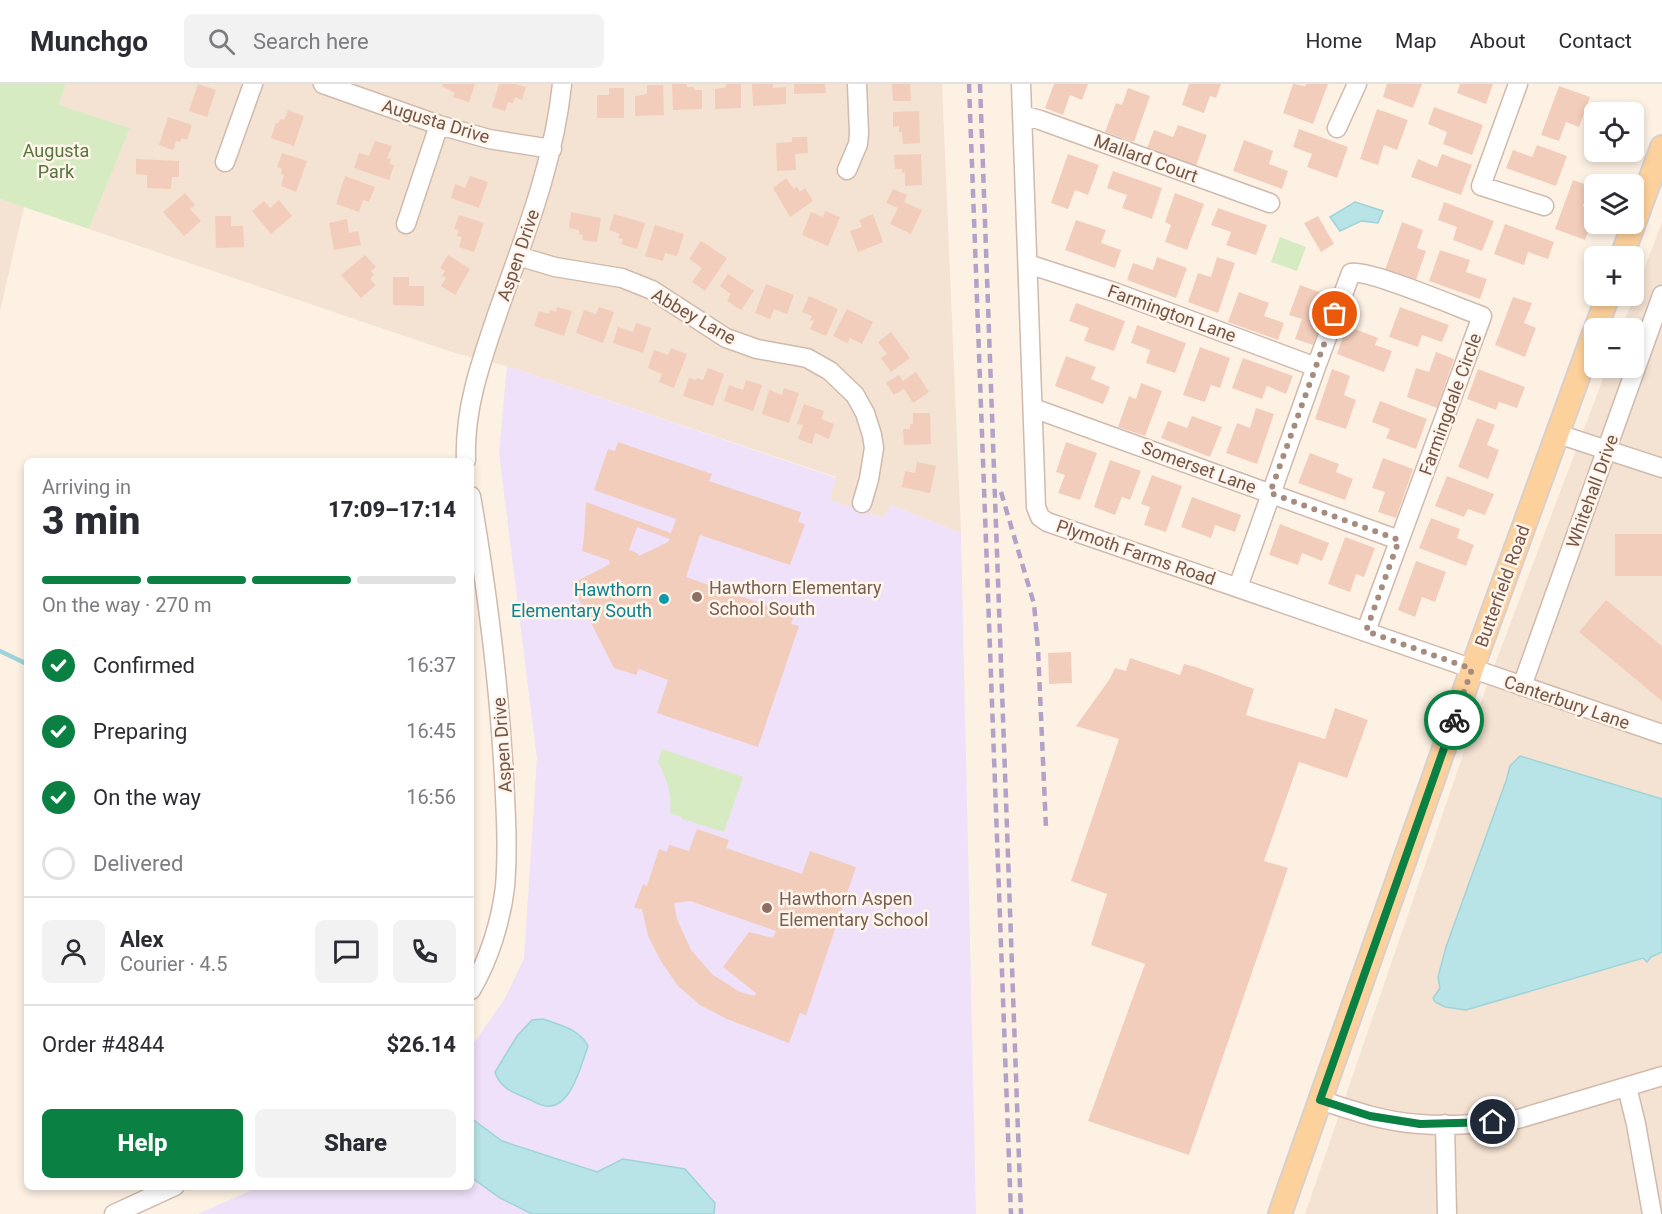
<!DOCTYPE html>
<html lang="en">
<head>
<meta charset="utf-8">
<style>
	body { margin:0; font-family:Roboto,sans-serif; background:#f2f2f3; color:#2b2b33; height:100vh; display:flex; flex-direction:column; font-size:22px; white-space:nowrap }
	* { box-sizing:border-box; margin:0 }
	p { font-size:20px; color:#7c7c81 }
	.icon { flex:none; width:33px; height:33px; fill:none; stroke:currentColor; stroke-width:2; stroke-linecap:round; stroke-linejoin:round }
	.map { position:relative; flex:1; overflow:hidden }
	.sheet { position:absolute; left:24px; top:374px; width:450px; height:732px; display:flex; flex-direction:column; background:#fff; border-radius:9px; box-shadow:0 3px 9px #0003 }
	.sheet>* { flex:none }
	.tools { position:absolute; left:1584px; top:18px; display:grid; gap:12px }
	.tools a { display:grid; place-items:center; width:60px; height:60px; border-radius:9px; background:#fff; box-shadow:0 3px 9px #0003; font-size:30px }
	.pin { position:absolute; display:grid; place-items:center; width:51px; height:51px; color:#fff; margin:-26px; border:3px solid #fff; border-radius:50%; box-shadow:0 2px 6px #0007 }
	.courier { position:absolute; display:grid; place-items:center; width:60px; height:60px; margin:-30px; border:4px solid #0b8043; border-radius:50%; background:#fff; color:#222; box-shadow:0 2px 8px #0007 }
	.head em { font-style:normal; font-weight:800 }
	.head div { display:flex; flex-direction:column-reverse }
	.head { display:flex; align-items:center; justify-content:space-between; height:102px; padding:0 18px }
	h1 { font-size:39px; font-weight:800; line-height:45px }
	.bar { display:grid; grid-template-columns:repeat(4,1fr); gap:9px 6px; align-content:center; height:72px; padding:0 18px }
	.bar i { height:8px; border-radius:4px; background:#e1e1e2 }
	.bar .on { background:#0b8043 }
	.bar p { grid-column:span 4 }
	.line { display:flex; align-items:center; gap:15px; padding:0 18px; border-top:2px solid #e1e1e2 }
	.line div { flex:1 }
	.round { display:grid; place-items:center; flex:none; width:63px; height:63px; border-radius:9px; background:#f2f2f3 }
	ol { padding:0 18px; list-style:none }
	li { display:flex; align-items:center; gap:18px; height:66px }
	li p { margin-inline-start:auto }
	li .icon { padding:6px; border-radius:50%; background:#0b8043; color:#fff; stroke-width:4 }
	li:last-child { color:#7c7c81 }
	li i { width:33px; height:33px; border:3px solid #e1e1e2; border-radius:50% }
	.button { display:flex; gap:12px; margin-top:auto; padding:12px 18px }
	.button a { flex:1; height:69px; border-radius:9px; background:#0b8043; color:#fff; font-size:24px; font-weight:800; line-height:69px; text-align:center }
	.button a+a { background:#f2f2f3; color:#2b2b33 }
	header { display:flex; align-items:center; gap:36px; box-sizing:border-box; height:84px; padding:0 30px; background:#fff; border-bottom:2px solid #e1e1e2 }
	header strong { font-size:28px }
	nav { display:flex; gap:33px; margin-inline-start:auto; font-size:21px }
	.search { width:420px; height:54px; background:#f2f2f3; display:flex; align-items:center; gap:15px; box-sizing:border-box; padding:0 21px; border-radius:9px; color:#7c7c81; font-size:22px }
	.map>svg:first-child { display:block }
	.residential { fill:#f4e2d2 }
	.education { fill:#eee1f9 }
	.green { fill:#d6ebc2 }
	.water { fill:#b8e4e7; stroke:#9ed4d9; stroke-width:1.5 }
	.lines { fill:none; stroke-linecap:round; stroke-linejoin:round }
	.stream { stroke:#9ed4d9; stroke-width:4.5 }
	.building { fill:#f3cdbb; fill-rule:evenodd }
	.minor-casing { stroke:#d0baad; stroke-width:21 }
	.major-casing { stroke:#d9cfcc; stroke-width:26 }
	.minor { stroke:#fff; stroke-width:18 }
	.major { stroke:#fdd19b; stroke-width:22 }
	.rail { stroke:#b3a2c7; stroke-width:4.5; stroke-dasharray:9 6; stroke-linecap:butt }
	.done { stroke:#a58c7f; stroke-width:6; stroke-dasharray:0 10.8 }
	.route { stroke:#0b8043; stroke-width:8 }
	.education-dot { fill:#8d6e63; stroke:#fff5eb; stroke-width:2 }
	.culture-dot { fill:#0f9aa8; stroke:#fff5eb; stroke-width:2 }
	.labels { text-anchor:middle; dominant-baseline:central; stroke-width:5; stroke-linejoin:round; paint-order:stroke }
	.street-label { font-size:18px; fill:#765549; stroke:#fff5eb }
	.park-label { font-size:18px; fill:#53763e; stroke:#fff5eb }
	.education-label { font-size:18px; fill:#785e54; stroke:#fff5eb; text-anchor:start }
	.culture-label { font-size:18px; fill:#0d838f; stroke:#fff5eb; text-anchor:end }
</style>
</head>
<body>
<header>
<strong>Munchgo</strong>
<div class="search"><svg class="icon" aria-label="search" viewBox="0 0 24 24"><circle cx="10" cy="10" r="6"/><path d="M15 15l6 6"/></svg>Search here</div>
<nav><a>Home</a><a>Map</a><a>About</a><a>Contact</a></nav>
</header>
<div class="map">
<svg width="1662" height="1130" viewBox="0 0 1662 1130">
	<rect width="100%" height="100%" fill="#fdf1e4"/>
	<path class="residential" d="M66 0H942L961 449 891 421 883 434 830 416 836 393 507 282 458 270 89 145 130 44 59 21Z
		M0 115 24 123 0 227Z
		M1662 138V1130H1305L1486 604 1607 284H1634V244H1622Z"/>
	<path class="education" d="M507 282 836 394 830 416 883 434 891 421 961 449 976 1130H198L259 1103 471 1102V963L504 916 524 875 537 675 499 368Z"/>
	<path class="green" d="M0 0H66L59 21 130 44 89 145 0 115Z
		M1280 153 1306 163 1297 187 1271 178Z
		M662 665 743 693 724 748 682 735V733L670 729C672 710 667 695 658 678Z"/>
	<path class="water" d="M1355 118 1383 127 1378 139 1361 137 1340 147 1330 133Z
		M1520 672 1662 715V868L1651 873 1647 878 1643 874 1466 926 1445 923 1435 918 1433 914 1440 904 1438 893 1446 863 1506 697 1510 682Z
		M543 935C559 941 580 945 588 962 581 981 571 1025 546 1022 539 1021 531 1016 524 1013 511 1008 499 1002 495 988L517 952 532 936Z
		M471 1034 502 1057 597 1088 623 1075 685 1085 715 1119 714 1130H532L500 1114 471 1093Z"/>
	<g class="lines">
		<path class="stream" d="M0 567 27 580"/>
	</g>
	<path class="building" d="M198 0 216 6 207 33 189 27Z
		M443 0H475L469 18 453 13 455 9 442 2Z
		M499 0H515L526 3 522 16 515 13 513 19 508 18 505 27 492 23Z
		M672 0H687V3H694V6H702V25L673 26Z
		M726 0H741V24L715 25V5L726 3Z
		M752 0H773V4L786 3V20L753 22Z
		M794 0H825L826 9 794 10Z
		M892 0H910L911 17H893Z
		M1054 0H1088L1082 16 1070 11 1063 31 1045 24Z
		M1189 0H1221L1216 14 1210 12 1204 29 1182 21Z
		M1293 0 1305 2 1306 0H1328L1313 40 1283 29Z
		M1387 0H1422L1413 24 1383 13Z
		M1460 0H1493L1486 20 1457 9Z
		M647 1H663L664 31 635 32V12L647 10Z
		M1559 2 1590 13 1579 43 1566 38 1559 57 1541 51Z
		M609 4H624V34H597V11H609Z
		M1128 4 1150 12 1134 58 1105 48 1116 19 1122 21Z
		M1434 23 1483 41 1472 71 1443 60 1447 48 1428 40Z
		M1377 25 1408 36 1397 66 1384 61 1378 81 1360 75Z
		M288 26 304 32 294 62 271 54 276 39 278 40 280 35 284 36Z
		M919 27 920 59 903 60 902 48H899V42L893 43V28Z
		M168 33 192 41 187 56 182 54 180 58 176 57 173 66 159 61Z
		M1178 41 1207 51 1196 82 1147 64 1154 46 1173 53Z
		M1299 45 1348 63 1337 94 1307 83 1312 70 1293 63Z
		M792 53H807L808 69 795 70 796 86 777 87 776 59 792 58Z
		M1244 56 1273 67 1269 80 1288 87 1282 105 1233 87Z
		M375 57 392 62 387 74 391 75 389 80 394 81 389 96 354 84 359 69 369 72Z
		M1537 61 1567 72 1556 102 1506 84 1513 66 1532 73Z
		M282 69 307 77 296 108 281 102 284 91 281 90 282 85 277 83Z
		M921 70 922 101 905 102V88L902 89V85H895L894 71Z
		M1068 70 1099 81 1088 111 1075 106 1068 125 1051 119Z
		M1442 70 1472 81 1461 111 1411 93 1418 75 1437 83Z
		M136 75 179 77V93H172L171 105 147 104V91L136 90Z
		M1113 87 1162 104 1152 135 1122 124 1127 111 1107 104Z
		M345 92 375 103 369 118 363 116 359 128 336 120Z
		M470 92 488 98 479 124 451 114 455 100 465 104Z
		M786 94 794 105 797 103 800 108 805 104 813 117 790 133 773 104Z
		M1573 96 1590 102 1583 122 1594 126V130L1585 156 1555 145Z
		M893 105 907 111 904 118 922 126 911 150 890 140 898 124 886 119Z
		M185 109 195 121 190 125 201 137 184 152 163 128Z
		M1175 109 1204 120 1187 166 1165 158 1171 141 1165 138Z
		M279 116 292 132 271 150 252 127 264 117 270 124Z
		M1444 118 1494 137 1482 167 1453 156 1457 143 1438 136Z
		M1218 124 1267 141 1256 171 1226 161 1231 148 1211 141Z
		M825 127 840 133 828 162 802 151 811 128 823 133Z
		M571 128 601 134 597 158 582 156 583 151 579 150V146L569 144Z
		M614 130 645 139 637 165 621 160 623 155 618 154 620 150 609 146Z
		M873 130 883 158 858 168 850 147 862 143 859 136Z
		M459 131 484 139 474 168 459 163 462 153 457 152 459 146 454 145Z
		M215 132H231V142H243L244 163 216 164Z
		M1318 132 1334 160 1321 168 1304 139Z
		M347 135 349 149 358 147 361 161 334 166 329 139Z
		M1076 136 1106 146 1101 159 1121 166 1115 184 1065 166Z
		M1402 138 1423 146 1417 164 1426 167 1416 196 1385 186Z
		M1505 140 1554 158 1548 175 1528 168 1524 181 1494 170Z
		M655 141 684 150 677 172 665 169 663 177 645 172Z
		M701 157 727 174 705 207 692 198 702 184 689 175Z
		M1440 166 1470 176 1466 188 1487 195 1480 215 1429 197Z
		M365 171 376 183 371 187 374 191 370 195 376 201 361 214 341 191Z
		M448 171 470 185 455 211 441 202 446 194 442 192 445 187 440 184Z
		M1157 173 1187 184 1176 214 1127 196 1133 179 1153 186Z
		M1217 173 1235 179 1218 229 1188 218 1198 189 1211 193Z
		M728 190 754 207 741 226 727 217 731 210 720 202Z
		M393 193H409V202H424V222L393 221Z
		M766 200 794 211 787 230 774 225 770 235 755 229Z
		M1300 201 1330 212 1313 261 1295 255 1302 235 1289 231Z
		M1239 208 1269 219 1264 232 1284 239 1278 256 1228 238Z
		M809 212 838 225 826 252 810 245 814 237 810 236 812 232 802 228Z
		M1513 213 1532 219 1524 239 1536 244 1525 273 1495 261Z
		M1076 219 1125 237 1114 267 1084 257 1089 244 1069 237Z
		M557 223 572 227 564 252 534 242 539 227 549 230 550 226 556 228Z
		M599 223 614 228 603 259 576 249 584 226 596 230Z
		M1400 223 1449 241 1442 258 1422 251 1418 263 1389 253Z
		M847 225 873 238 862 260 850 254 847 259 833 252Z
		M636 239 651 244 643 269 613 259 618 243 633 248Z
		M1137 241 1186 259 1175 289 1146 279 1150 266 1131 259Z
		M1347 242 1378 254 1375 261 1392 267 1384 288 1337 270Z
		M891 248 910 274 891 288 881 274 887 270 878 258Z
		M1200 263 1230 274 1220 304 1211 301 1205 318 1183 311Z
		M671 264 687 270 674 304 659 298 662 290 648 284 654 266 668 271Z
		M1436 268 1454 275 1437 324 1407 313 1416 284 1429 288Z
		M1066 272 1096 283 1091 295 1110 303 1103 320 1055 302Z
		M1243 274 1293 292 1286 310 1267 302 1262 315 1232 304Z
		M708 284 724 290 713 322 683 312 689 294 696 296 697 294 703 296Z
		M1332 285 1350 292 1344 311 1356 316 1346 345 1315 335Z
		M1478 285 1525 303 1517 324 1499 318 1496 326 1467 315Z
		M916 288 929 308 913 319 904 305 894 311 886 299 899 291 903 297Z
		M746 296 762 301 753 327 724 317 729 301 743 306Z
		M1141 299 1162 307 1145 352 1118 343 1129 312 1136 315Z
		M784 304 799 309 789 339 762 330 769 306 782 311Z
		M1380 317 1427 335 1416 365 1386 354 1390 345 1372 338Z
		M804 320 824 327 821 335 834 340 829 355 815 349 812 360 798 355 803 341 797 340Z
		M1256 324 1274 330 1257 380 1226 369 1237 339 1250 344Z
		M913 329H930L931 360 904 361 903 345H910V340H913Z
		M1192 332 1222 343 1210 373 1161 354 1168 337 1187 344Z
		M1477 334 1495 341 1487 361 1499 366 1488 395 1458 383Z
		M618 358 712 390 709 397 801 428 798 438 805 440 790 481 700 451 686 493 794 531 791 540 799 542 758 663 657 629 668 596 639 585 636 591 614 584 571 500 610 480 609 476 582 467 584 453 586 418 671 449 676 435 594 406 608 365 615 367ZM637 443 670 455 668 458 639 472 637 469 629 466Z
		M1066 358 1097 369 1080 416 1058 409 1065 391 1056 388Z
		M1310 369 1339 380 1336 388 1353 395 1345 416 1298 399Z
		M1383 374 1413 385 1396 434 1378 428 1385 408 1372 404Z
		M1110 376 1141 387 1130 416 1122 413 1115 431 1094 423Z
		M917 378 936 382 930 409 902 403 905 387 915 389Z
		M1152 391 1182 402 1166 448 1144 441 1150 423 1141 420Z
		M1447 392 1494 410 1485 431 1468 425 1464 433 1435 422Z
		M1192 413 1241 431 1235 448 1215 441 1211 454 1181 443Z
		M1431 434 1460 445 1457 454 1474 461 1466 482 1419 464Z
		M1280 440 1329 459 1322 477 1302 469 1298 481 1269 471Z
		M1615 450H1662V492H1615Z
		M1345 453 1375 464 1364 493 1356 490 1350 508 1328 500Z
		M1416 477 1446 488 1435 518 1422 513 1415 533 1398 526Z
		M1606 516 1662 562V617L1579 548Z
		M1071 568 1072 599 1049 600 1048 569Z
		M1130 574 1180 591 1184 580 1196 583 1254 605 1246 631 1325 655 1335 624 1368 636 1347 694 1299 678 1264 777 1288 784 1189 1071 1088 1037 1145 880 1091 861 1107 810 1071 797 1119 655 1076 642 1109 596 1115 584 1126 587Z
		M697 745 729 756 726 764 802 790 810 767 856 783 806 931 800 929 789 959 727 935 700 921 678 902 662 879 648 852 642 825 634 824 643 800 647 802 659 765 667 768 669 761 689 767ZM690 817 776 847 773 854 749 848 723 883 756 909 755 912 740 908 713 891 691 866 677 835 674 819Z"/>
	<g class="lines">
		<defs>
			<path id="minor" d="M323 0 439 41 489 55 552 65
				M1021 0 1036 423 1040 433 1047 438 1662 650
				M1518 0 1481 102 1544 122
				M1022 31 1040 36 1270 119
				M1337 44 1357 0
				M225 78 253 0
				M847 86 858 60 859 49 857 0
				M406 140 439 41
				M518 172 555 183 622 194 652 206 726 254 757 265 807 274 830 287 855 311 865 329 872 351 874 364 869 395 862 419
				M1028 180 1117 209 1316 283
				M1033 324 1399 456
				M1558 350 1662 384
				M466 376C464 323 482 275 499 225 525 151 554 79 562 0
				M471 412C487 505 499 599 504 693 506 730 508 766 505 803 501 837 489 876 471 906
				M1238 503 1316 283 1351 189C1368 185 1459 224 1482 232L1366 547
				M1522 602 1662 211
				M1627 1003 1636 1040 1652 1130
				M1320 1016C1353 1027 1385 1038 1420 1040 1452 1043 1486 1039 1518 1035L1662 992
				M1445 1040 1447 1130
				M114 1130 175 1102"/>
			<path id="major" d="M1622 172 1662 63
				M1596 244 1608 212
				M1280 1130 1472 585 1594 249"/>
		</defs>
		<use href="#minor" class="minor-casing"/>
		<use href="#major" class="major-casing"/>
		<use href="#minor" class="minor"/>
		<use href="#major" class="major"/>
		<path class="rail" d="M969 0 1011 1130
			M980 0 1021 1130
			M1001 408 1034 520 1038 565 1046 744"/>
	</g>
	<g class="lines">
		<path class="done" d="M1335 230 1270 409 1399 456 1366 547 1472 585 1454 636"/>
		<path class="route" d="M1454 636 1320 1016 1370 1032 1420 1040 1493 1038"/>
	</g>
	<g class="education-dot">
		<circle cx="697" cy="513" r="6"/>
		<circle cx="767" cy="824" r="6"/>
	</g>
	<circle class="culture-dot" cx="664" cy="515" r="6"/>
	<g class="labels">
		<g class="street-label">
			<text transform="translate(436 37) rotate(17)">Augusta Drive</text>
			<text transform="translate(1146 74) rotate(20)">Mallard Court</text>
			<text transform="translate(518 171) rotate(-71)">Aspen Drive</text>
			<text transform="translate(1172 229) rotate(20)">Farmington Lane</text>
			<text transform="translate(694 232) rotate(30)">Abbey Lane</text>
			<text transform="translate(1450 320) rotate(-70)">Farmingdale Circle</text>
			<text transform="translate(1199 383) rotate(20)">Somerset Lane</text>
			<text transform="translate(1592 407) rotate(-70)">Whitehall Drive</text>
			<text transform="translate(1136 468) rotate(19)">Plymoth Farms Road</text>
			<text transform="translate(1502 502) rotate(-70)">Butterfield Road</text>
			<text transform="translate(1567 618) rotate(19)">Canterbury Lane</text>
			<text transform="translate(502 661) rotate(-94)">Aspen Drive</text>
		</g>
		<g class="park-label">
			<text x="56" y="66">Augusta<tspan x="56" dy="21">Park</tspan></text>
		</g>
		<g class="education-label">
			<text x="709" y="503">Hawthorn Elementary<tspan x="709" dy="21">School South</tspan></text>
			<text x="779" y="814">Hawthorn Aspen<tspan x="779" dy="21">Elementary School</tspan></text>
		</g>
		<g class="culture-label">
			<text x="652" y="505">Hawthorn<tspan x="652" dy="21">Elementary South</tspan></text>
		</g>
	</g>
</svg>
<div class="tools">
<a><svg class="icon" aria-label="locate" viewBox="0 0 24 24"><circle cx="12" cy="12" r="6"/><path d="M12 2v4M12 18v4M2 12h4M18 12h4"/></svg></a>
<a><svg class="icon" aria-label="layers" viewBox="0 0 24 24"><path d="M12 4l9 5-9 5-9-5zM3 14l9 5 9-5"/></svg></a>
<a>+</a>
<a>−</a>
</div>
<div class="pin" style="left:1335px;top:230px;background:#ea580c"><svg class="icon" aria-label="bag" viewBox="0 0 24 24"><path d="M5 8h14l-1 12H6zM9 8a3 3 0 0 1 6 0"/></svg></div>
<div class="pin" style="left:1493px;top:1038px;background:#1f2937"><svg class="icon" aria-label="home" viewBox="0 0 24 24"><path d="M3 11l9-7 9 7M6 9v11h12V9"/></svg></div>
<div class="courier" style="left:1454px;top:636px"><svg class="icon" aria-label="bike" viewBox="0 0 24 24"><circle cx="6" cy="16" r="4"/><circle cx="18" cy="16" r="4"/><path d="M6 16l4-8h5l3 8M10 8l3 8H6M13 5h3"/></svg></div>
<section class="sheet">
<div class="head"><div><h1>3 min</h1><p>Arriving in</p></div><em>17:09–17:14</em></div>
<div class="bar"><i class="on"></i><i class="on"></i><i class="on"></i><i></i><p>On the way · 270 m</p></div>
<ol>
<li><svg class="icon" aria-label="check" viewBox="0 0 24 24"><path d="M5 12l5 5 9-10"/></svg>Confirmed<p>16:37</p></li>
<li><svg class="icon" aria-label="check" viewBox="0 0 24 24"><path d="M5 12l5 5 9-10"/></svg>Preparing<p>16:45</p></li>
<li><svg class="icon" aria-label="check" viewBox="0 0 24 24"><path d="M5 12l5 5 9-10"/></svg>On the way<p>16:56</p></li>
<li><i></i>Delivered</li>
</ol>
<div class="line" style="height:108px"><a class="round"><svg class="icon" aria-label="person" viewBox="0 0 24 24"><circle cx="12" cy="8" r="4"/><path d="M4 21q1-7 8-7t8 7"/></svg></a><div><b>Alex</b><p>Courier · 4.5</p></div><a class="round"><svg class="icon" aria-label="chat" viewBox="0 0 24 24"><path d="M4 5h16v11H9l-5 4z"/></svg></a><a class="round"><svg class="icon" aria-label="phone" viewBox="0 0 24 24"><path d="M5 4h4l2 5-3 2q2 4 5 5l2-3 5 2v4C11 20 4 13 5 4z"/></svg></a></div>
<div class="line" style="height:78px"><div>Order #4844</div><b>$26.14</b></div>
<div class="button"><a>Help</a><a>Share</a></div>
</section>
</div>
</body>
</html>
